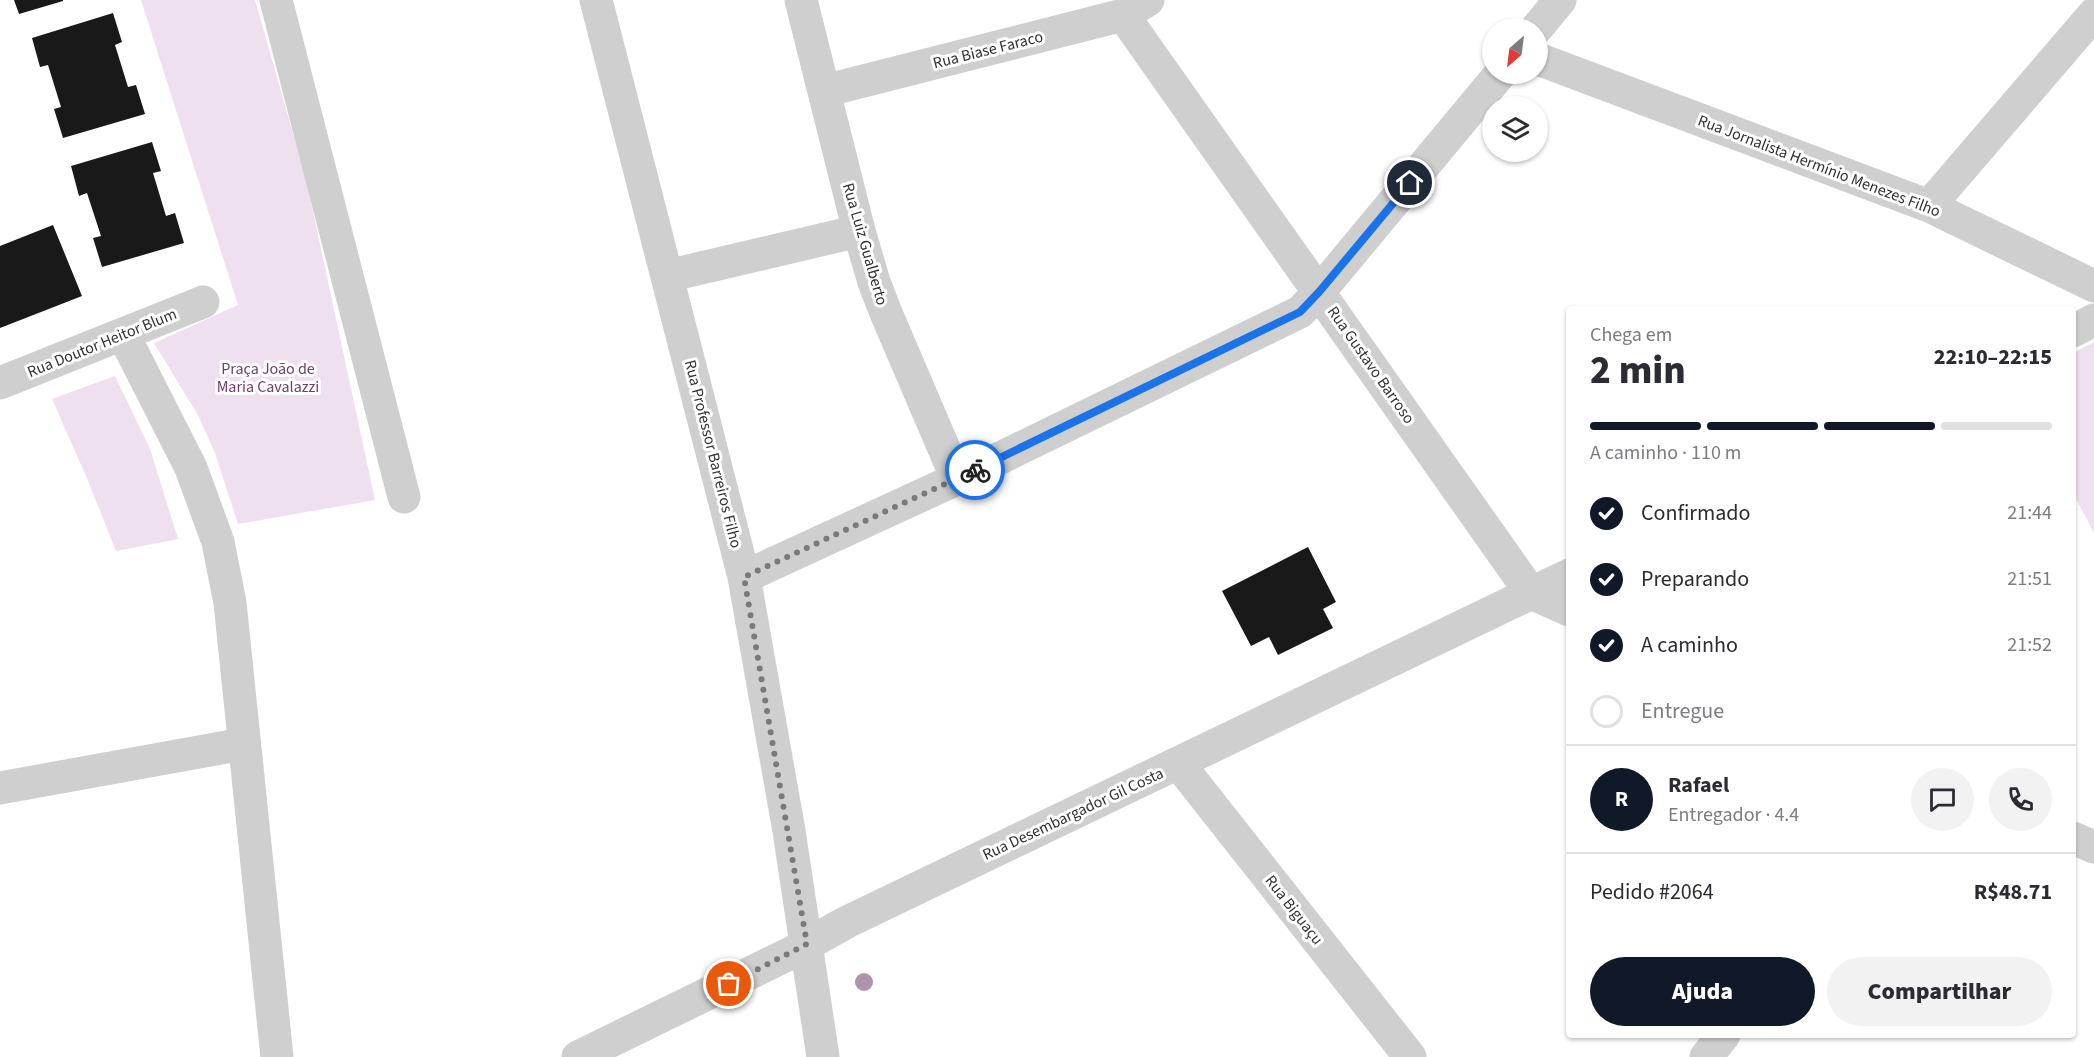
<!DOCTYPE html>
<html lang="pt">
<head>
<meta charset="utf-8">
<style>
	body { margin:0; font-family:"Source Sans 3",sans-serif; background:#f2f2f3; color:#2b2b33; height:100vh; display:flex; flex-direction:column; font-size:22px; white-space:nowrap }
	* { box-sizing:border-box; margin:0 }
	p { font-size:20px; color:#7c7c81 }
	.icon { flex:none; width:33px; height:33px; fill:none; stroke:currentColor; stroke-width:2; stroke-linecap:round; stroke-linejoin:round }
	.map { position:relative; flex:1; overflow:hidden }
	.drawer { position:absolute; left:1566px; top:306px; width:510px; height:732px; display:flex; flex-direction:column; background:#fff; border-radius:6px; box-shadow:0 2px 4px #0004 }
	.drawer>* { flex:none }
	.needle { width:39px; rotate:208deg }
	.controls { position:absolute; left:1482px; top:18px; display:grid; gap:12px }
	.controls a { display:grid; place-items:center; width:66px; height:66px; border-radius:50%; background:#fff; box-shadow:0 2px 4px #0004; font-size:30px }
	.pin { position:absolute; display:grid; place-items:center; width:51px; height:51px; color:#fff; margin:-26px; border:3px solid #fff; border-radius:50%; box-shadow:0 2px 6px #0007 }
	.courier { position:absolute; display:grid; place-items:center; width:60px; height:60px; margin:-30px; border:4px solid #1a73e8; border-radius:50%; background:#fff; color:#222; box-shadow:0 2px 8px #0007 }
	.summary em { font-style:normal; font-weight:800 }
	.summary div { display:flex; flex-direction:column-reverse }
	.summary { display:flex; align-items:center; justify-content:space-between; height:102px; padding:0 24px }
	h1 { font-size:39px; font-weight:800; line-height:45px }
	.bar { display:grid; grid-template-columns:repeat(4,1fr); gap:9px 6px; align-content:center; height:72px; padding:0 24px }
	.bar i { height:8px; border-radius:4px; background:#e1e1e2 }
	.bar .active { background:#111827 }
	.bar p { grid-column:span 4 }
	.line { display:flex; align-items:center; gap:15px; padding:0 24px; border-top:2px solid #e1e1e2 }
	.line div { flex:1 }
	.round { display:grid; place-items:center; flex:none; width:63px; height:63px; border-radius:32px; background:#f2f2f3 }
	ol { padding:0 24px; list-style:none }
	li { display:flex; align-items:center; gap:18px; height:66px }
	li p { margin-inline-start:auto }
	li .icon { padding:6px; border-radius:50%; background:#111827; color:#fff; stroke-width:4 }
	li:last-child { color:#7c7c81 }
	li i { width:33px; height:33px; border:3px solid #e1e1e2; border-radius:50% }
	.button { display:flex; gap:12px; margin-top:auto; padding:12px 24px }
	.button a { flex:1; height:69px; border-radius:36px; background:#111827; color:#fff; font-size:24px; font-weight:800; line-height:69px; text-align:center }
	.button a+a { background:#f2f2f3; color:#2b2b33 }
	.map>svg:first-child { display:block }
	.green { fill:#eee0ee }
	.building { fill:#191919 }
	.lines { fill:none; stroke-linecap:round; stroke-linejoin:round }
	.minor { stroke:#cfcfcf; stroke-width:33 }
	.tree { fill:#b094ae }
	.done { stroke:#7a7a7a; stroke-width:6; stroke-dasharray:0 10.8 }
	.route { stroke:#1a73e8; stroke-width:8 }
	.labels { text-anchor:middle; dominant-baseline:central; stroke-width:6; stroke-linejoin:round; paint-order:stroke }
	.street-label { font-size:16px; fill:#323232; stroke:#fff }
	.park-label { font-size:16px; fill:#6f3d6b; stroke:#fff }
</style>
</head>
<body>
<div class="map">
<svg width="2094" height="1057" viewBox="0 0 2094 1057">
	<rect width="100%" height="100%" fill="#fff"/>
	<path class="green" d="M141 0H255L306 179 375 500 238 524 215 453 198 415 154 343 238 305Z
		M2094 342V533L2073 493V353Z
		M115 376 150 449 178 539 116 551 86 476 52 399Z"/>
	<path class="building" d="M14 0H63V1L19 14Z
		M113 13 122 42 115 45 128 87 136 85 145 114 63 138 54 109 61 107 48 65 40 67 32 38Z
		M152 142 161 171 153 173 166 216 175 213 184 243 102 267 93 238 101 236 87 193 79 196 71 166Z
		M53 225 82 296 0 328V246Z
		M1308 547 1336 602 1323 609 1333 628 1278 655 1269 637 1251 646 1222 591Z"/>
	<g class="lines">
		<path class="minor" d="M276 0 404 497
			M596 0 744 577 789 831 823 1057
			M801 0 859 231 874 282 886 313 957 479
			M1123 15 1531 593 1569 610
			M1537 28 1560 0
			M1538 59 1929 206 2094 286
			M824 91 1123 15 1148 0
			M1929 206 2094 14
			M667 276 859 231
			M2073 331 2094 320
			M123 334 191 468 218 542 230 603 277 1057
			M0 383 203 302
			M744 577 957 479 1300 312 1319 292 1500 74
			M1179 764 1410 1057
			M0 788 243 744
			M2073 838 2094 847
			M578 1057 793 952 847 922 1569 575
			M1706 1057 1724 1035"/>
	</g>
	<circle class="tree" cx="864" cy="982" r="9"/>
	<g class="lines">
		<path class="done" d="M729 984 807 944 744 577 975 470"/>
		<path class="route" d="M975 470 1300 312 1319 292 1410 183"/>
	</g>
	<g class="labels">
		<g class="street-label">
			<text transform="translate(988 50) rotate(-14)">Rua Biase Faraco</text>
			<text transform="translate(1819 166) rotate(21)">Rua Jornalista Hermínio Menezes Filho</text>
			<text transform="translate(865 244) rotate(74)">Rua Luiz Gualberto</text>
			<text transform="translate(102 343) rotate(-22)">Rua Doutor Heitor Blum</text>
			<text transform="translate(1371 365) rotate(55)">Rua Gustavo Barroso</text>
			<text transform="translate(713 454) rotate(76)">Rua Professor Barreiros Filho</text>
			<text transform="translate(1073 814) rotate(-25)">Rua Desembargador Gil Costa</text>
			<text transform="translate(1294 910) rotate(52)">Rua Biguaçu</text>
		</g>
		<g class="park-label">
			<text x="268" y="369">Praça João de<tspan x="268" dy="18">Maria Cavalazzi</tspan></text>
		</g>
	</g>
</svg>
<div class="controls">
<a><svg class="needle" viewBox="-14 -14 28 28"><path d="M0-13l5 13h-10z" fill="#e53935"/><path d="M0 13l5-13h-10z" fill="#7c7c81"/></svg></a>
<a><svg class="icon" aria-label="layers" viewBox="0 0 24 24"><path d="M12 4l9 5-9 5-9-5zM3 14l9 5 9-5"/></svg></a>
</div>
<div class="pin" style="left:729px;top:984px;background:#ea580c"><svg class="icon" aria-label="bag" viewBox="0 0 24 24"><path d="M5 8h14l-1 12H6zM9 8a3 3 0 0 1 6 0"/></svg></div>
<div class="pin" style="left:1410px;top:183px;background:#1f2937"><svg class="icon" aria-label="home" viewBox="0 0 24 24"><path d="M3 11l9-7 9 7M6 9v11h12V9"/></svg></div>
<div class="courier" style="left:975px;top:470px"><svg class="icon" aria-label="bike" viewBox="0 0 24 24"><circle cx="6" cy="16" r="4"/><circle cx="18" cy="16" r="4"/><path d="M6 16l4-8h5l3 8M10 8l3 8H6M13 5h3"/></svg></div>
<section class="drawer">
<div class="summary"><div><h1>2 min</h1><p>Chega em</p></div><em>22:10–22:15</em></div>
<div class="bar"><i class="active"></i><i class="active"></i><i class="active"></i><i></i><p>A caminho · 110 m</p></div>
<ol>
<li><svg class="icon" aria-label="check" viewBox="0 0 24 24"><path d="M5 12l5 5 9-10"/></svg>Confirmado<p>21:44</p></li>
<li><svg class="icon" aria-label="check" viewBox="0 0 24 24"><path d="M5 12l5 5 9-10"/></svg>Preparando<p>21:51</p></li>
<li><svg class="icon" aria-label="check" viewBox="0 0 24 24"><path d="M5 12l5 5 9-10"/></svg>A caminho<p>21:52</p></li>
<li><i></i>Entregue</li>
</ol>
<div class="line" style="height:108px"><b class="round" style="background:#111827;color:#fff">R</b><div><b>Rafael</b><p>Entregador · 4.4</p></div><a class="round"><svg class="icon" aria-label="chat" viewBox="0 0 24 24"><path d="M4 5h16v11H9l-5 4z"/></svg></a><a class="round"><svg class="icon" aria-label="phone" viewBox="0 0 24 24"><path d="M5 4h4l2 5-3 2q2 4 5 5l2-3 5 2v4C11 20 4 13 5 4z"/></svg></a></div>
<div class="line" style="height:78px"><div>Pedido #2064</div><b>R$48.71</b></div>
<div class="button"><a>Ajuda</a><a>Compartilhar</a></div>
</section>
</div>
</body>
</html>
